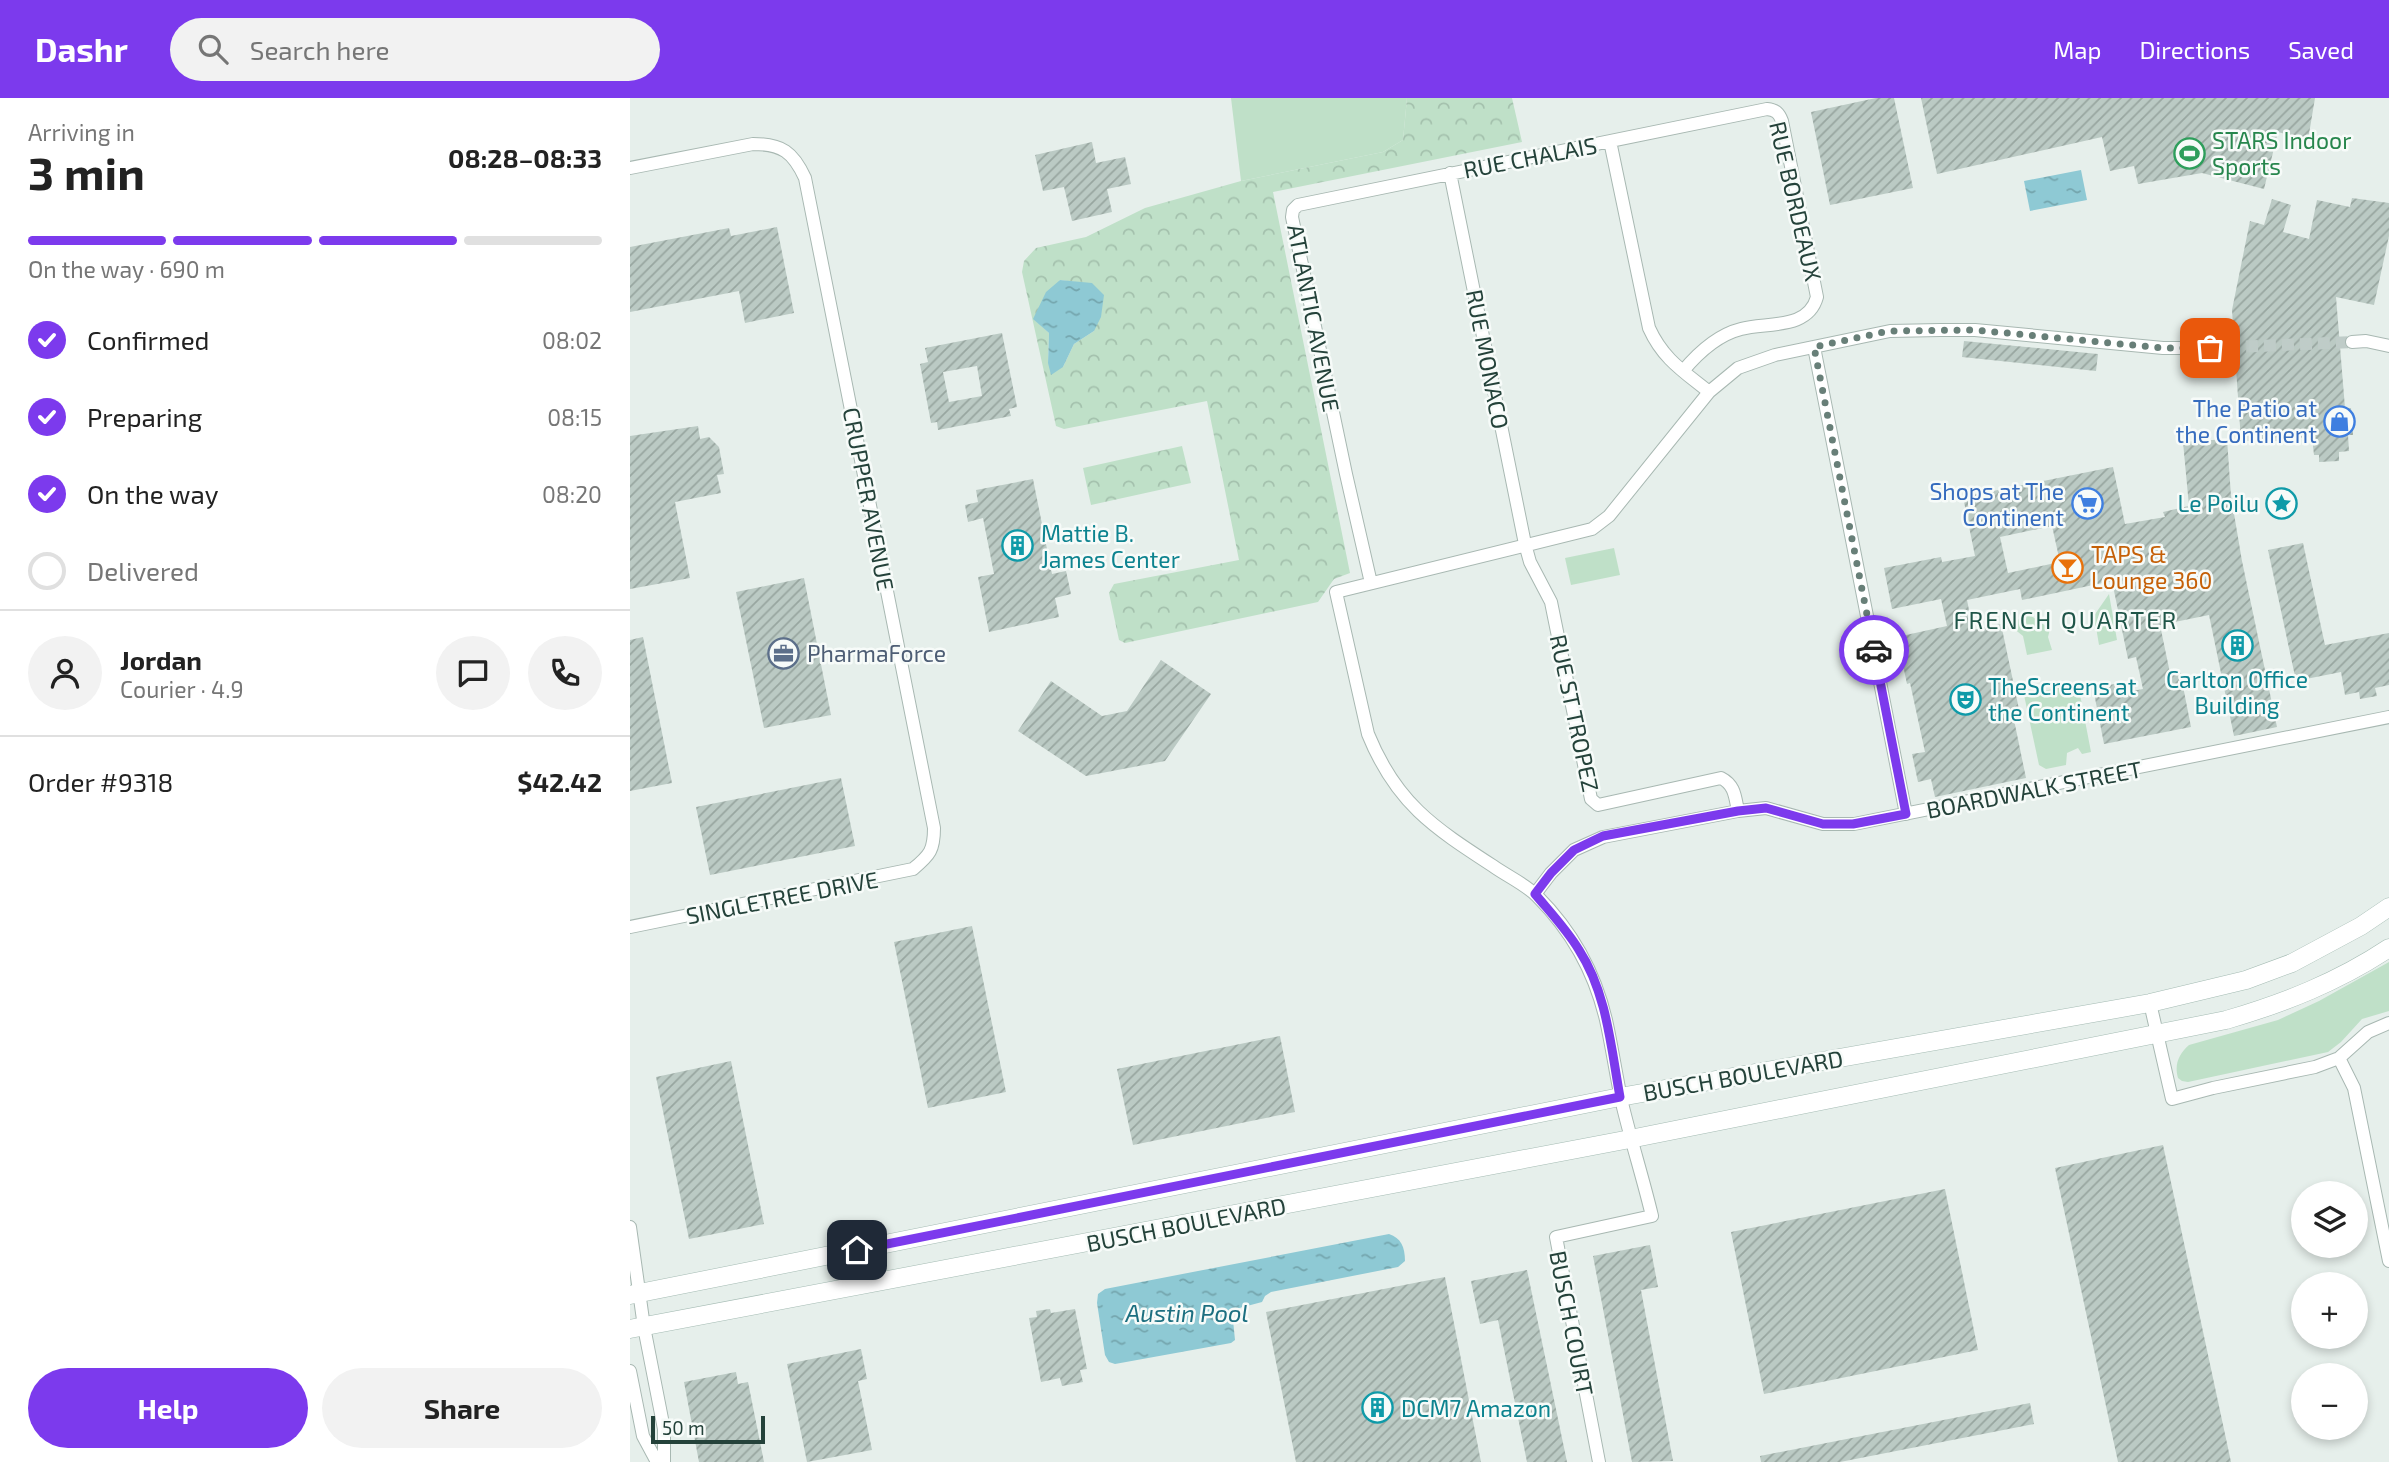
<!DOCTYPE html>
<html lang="en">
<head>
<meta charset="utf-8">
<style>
	body { margin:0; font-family:"Exo 2",sans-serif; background:#f2f2f2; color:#222; height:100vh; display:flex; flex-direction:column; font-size:26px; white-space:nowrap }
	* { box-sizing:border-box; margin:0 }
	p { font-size:23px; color:#767676 }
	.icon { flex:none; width:38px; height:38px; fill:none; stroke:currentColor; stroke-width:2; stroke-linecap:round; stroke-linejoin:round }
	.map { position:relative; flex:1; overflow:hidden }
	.details { display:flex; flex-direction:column; background:#fff; width:630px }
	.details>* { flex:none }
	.controls { position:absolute; left:1661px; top:1083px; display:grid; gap:14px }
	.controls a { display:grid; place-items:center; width:77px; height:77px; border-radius:50%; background:#fff; box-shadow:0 4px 10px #0003; font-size:35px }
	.scale { position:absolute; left:21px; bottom:18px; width:114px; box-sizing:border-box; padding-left:7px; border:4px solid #24423a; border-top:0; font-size:19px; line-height:24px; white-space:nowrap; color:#24423a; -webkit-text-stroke:5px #f7fbf9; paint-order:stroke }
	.pin { position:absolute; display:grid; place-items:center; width:60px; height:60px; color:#fff; margin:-30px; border-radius:14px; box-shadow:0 4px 10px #0006 }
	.courier { position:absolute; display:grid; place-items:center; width:70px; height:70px; margin:-35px; border:5px solid #7c3aed; border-radius:50%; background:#fff; color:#222; box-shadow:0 2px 9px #0007 }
	.headline em { font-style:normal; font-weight:700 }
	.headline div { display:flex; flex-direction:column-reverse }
	.headline { display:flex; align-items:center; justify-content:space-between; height:119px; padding:0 28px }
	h1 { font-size:46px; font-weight:700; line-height:52px }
	.bar { display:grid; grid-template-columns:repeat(4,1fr); gap:10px 7px; align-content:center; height:84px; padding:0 28px }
	.bar i { height:9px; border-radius:5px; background:#e0e0e0 }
	.bar .active { background:#7c3aed }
	.bar p { grid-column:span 4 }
	.line { display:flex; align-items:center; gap:18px; padding:0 28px; border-top:2px solid #e0e0e0 }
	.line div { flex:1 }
	.round { display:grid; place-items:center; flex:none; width:74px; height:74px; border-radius:37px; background:#f2f2f2 }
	ol { padding:0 28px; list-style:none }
	li { display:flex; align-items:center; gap:21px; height:77px }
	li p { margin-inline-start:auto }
	li .icon { padding:7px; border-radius:50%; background:#7c3aed; color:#fff; stroke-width:4 }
	li:last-child { color:#767676 }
	li i { width:38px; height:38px; border:4px solid #e0e0e0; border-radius:50% }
	.button { display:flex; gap:14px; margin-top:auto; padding:14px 28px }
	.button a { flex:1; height:80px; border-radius:42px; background:#7c3aed; color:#fff; font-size:28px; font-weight:700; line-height:80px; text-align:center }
	.button a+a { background:#f2f2f2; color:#222 }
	header { display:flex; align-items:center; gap:42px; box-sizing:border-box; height:98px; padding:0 35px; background:#7c3aed; color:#fff }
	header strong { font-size:33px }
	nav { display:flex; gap:38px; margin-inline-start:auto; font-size:24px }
	.search { width:490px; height:63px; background:#f2f2f2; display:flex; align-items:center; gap:18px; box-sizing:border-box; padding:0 24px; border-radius:38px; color:#767676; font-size:26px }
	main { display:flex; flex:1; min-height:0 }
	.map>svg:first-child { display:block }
	.grass { fill:#bfe0c8 }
	.forest { fill:url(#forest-crowns); fill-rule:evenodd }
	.water { fill:url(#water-ripples) }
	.building { fill:url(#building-hatch); fill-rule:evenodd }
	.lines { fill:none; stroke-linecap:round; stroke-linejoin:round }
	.street-tunnel { stroke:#bfccc8; stroke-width:12; stroke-dasharray:12 6; stroke-linecap:butt }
	.street-casing { stroke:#a8b8b2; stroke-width:14 }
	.secondary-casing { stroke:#a4bbb3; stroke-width:19 }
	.street { stroke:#fff; stroke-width:12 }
	.secondary { stroke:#fff; stroke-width:18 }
	.done { stroke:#687f78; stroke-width:7; stroke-dasharray:0 12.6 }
	.route { stroke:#7c3aed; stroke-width:9 }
	.labels { text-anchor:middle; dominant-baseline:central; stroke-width:5; stroke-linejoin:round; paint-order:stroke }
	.leisure-label { font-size:23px; fill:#27864d; stroke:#f7fbf9; text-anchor:start }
	.street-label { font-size:23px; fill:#24423a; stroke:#f7fbf9 }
	.shop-label { font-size:23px; fill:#366cbe; stroke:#f7fbf9; text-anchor:end }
	.culture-label { font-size:23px; fill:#0d838f; stroke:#f7fbf9; text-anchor:start }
	.food-label { font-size:23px; fill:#c56008; stroke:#f7fbf9; text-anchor:start }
	.service-label { font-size:23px; fill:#4e5e75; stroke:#f7fbf9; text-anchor:start }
	.neighbourhood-label { font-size:24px; letter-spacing:2px; fill:#1f5548; stroke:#f7fbf9 }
	.water-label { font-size:24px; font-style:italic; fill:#1c6f80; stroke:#f7fbf9 }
</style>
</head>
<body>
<header>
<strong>Dashr</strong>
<div class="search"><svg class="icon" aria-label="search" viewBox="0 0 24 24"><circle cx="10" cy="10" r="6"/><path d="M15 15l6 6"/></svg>Search here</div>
<nav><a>Map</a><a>Directions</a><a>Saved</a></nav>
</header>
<main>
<section class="details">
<div class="headline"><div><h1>3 min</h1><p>Arriving in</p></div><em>08:28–08:33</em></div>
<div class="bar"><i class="active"></i><i class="active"></i><i class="active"></i><i></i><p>On the way · 690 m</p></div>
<ol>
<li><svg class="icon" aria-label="check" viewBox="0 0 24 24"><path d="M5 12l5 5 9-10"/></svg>Confirmed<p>08:02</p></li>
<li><svg class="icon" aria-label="check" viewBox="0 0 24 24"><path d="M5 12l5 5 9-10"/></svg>Preparing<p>08:15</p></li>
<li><svg class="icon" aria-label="check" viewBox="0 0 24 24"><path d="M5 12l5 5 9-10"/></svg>On the way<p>08:20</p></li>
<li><i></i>Delivered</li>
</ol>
<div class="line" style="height:126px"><a class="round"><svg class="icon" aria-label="person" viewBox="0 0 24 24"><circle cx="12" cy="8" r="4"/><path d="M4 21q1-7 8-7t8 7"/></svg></a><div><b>Jordan</b><p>Courier · 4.9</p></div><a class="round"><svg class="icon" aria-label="chat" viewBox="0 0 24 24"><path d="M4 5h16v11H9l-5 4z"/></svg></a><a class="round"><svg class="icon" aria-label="phone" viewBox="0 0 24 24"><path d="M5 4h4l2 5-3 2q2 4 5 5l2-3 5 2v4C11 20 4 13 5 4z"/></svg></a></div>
<div class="line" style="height:91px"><div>Order #9318</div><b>$42.42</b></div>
<div class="button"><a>Help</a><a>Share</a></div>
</section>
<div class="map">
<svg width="1759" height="1364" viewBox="0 0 1759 1364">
	<defs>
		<pattern id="forest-crowns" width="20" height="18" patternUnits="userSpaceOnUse" patternTransform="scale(1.75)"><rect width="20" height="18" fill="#bfe0c8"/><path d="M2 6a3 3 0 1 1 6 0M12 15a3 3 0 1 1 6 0" fill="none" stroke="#a4c1ad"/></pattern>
		<pattern id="water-ripples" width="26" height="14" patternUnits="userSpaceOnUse" patternTransform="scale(1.75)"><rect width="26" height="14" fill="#8ec9d4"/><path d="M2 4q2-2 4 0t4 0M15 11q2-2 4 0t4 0" fill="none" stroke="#74a5ad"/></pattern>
		<pattern id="building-hatch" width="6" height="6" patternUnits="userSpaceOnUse" patternTransform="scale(1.75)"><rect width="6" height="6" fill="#bbcac4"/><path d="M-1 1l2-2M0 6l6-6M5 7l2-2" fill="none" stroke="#98a6a0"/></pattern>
	</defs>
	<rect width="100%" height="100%" fill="#e6efeb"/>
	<path class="grass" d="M601 0H777L773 42 753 54 611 83Z
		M984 450 990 477 941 487 935 460Z
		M1479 496 1487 542 1469 547 1466 529 1461 522Z
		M1394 513 1420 531 1418 539 1422 552 1397 557 1393 538 1383 530Z
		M1448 586 1461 654 1452 656 1448 650 1437 655 1436 667 1416 671 1409 667 1394 597Z
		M1759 864V913L1732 921 1711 944 1698 954 1558 984 1552 983 1548 980C1544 966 1549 956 1559 947L1648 922 1689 903Z"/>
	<path class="forest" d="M777 0H882L892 44 643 94 720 475 704 481 688 504 495 545 489 542 479 495 484 486 609 462 577 303 434 331 426 328 392 174 394 163 406 150 456 139 515 110 611 83 753 54 773 42ZM430 182 445 184 464 233 444 246 433 269 418 265 419 235 404 221Z
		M552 348 561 385 461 407 453 370Z"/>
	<path class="water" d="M1451 72 1457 102 1400 113 1394 83Z
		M430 182 462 185 474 197 471 219 464 233 444 246 433 269 421 277 418 265 419 235 403 221 416 194Z
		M759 1136C771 1140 775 1149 775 1163L768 1169 641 1194 635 1198 632 1204 602 1212 605 1242 601 1245 485 1266 479 1264 475 1257 467 1205 468 1196 475 1191Z"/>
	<path class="building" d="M1246 0H1264L1283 90 1200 107 1181 14Z
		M1291 0H1685L1678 42 1648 34 1634 91 1572 75 1508 86 1504 68 1480 73 1472 39 1307 76Z
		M462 44 466 65 495 59 501 86 477 91 482 114 442 123 434 89 413 93 405 57Z
		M1722 100 1759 105V138L1744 207 1706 199 1715 310H1721L1723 337H1718L1719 353 1709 354V363L1689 364V357H1684L1682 339 1654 341V343H1611L1602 212 1620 123 1634 127 1642 101 1661 107 1653 134 1679 141 1687 102 1720 109Z
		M147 129 164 215 115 225 109 193 0 214V149L99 130 101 138Z
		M372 235 387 309 379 311 381 318 308 332 307 324 301 325 290 266 298 264 295 250ZM347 268 352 298 319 304 313 274Z
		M1334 243 1468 256 1466 273 1332 259Z
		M68 328 70 341 79 339 89 349 94 376 87 377 91 395 45 404 60 480 0 491V338Z
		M1597 341 1601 398 1612 463 1647 629 1604 638 1579 517 1530 527 1540 575 1550 573 1561 629 1474 646 1463 590 1485 586 1487 596 1513 591 1506 559 1498 561 1482 483 1392 502 1390 491 1337 502 1343 532 1371 526 1390 616 1383 617 1396 680 1305 699 1301 681 1288 684 1282 656 1295 654 1280 585 1277 586 1267 539 1317 528 1311 501 1262 511 1254 470 1311 459 1312 464 1345 458 1333 399 1483 369 1495 426 1535 419 1533 414 1559 408 1553 344ZM1422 428 1430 464 1378 475 1370 439Z
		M403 381 422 476 436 473 441 496 425 500 429 519 359 534 348 479 364 476 353 420 338 424 335 407 348 404 346 392Z
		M1673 445 1695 547 1759 535V587L1745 590 1747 598 1730 601 1729 594 1715 597 1711 574 1666 583 1638 452Z
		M174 480 201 617 134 630 106 494Z
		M13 539 42 685 0 693V542Z
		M531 562 581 596 535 663 456 678 388 633 421 583 472 618 497 613Z
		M211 680 225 748 80 777 66 709Z
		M342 828 376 994 298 1010 264 844Z
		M650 938 665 1014 503 1047 487 971Z
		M101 963 134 1126 59 1141 26 979Z
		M1533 1047 1601 1364H1488L1425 1070Z
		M1315 1091 1348 1252 1134 1296 1101 1134Z
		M1020 1147 1028 1189 1011 1192 1043 1363 1002 1364 963 1158Z
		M897 1172 937 1364H897L868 1222 850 1226 841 1183Z
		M815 1179 851 1364H666L636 1214Z
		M420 1211 421 1215 445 1211 457 1271 450 1272 453 1284 432 1288 430 1280 411 1284 399 1220 407 1219 406 1213Z
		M231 1251 237 1281 228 1283 242 1352 177 1364 157 1266Z
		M106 1274 108 1286 118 1284 134 1364H69L54 1284Z
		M1400 1305 1404 1326 1210 1364H1131L1130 1358Z"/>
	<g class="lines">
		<path class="street-tunnel" d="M1580 250 1722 244"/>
		<defs>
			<path id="street" d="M980 43 1019 230C1033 261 1053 273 1079 294
				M0 70 123 46C152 46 163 54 175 80L304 730C304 752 300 757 283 771L0 829
				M820 75 895 446 900 464 921 504 961 701 968 707 1091 680C1105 687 1105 699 1108 713
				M1722 244 1736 243 1759 248
				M1184 249 1276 716
				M741 485 716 376 662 119 663 112 668 107 1137 11C1146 12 1149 15 1152 23L1187 199C1178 232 1137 224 1111 231 1087 237 1068 255 1053 273
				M905 796 921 775 944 752 973 739 1108 713 1136 710 1193 726H1224L1759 619
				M1520 905 1542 1001 1583 990 1685 969 1709 960 1738 934 1759 925
				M1709 960 1724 990 1759 1163
				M0 1129 14 1229 34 1331V1364
				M0 1273 13 1338 27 1364
				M969 1364 926 1139 1022 1118C1013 1080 1001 1043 992 1005 986 977 982 949 976 922 965 875 941 832 907 798 895 786 877 778 863 768 803 729 766 705 738 636L706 494 962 431 979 418 1079 294 1108 270 1145 257 1260 233 1310 232H1345L1533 250H1580"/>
			<path id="secondary" d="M0 1197 990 999 1520 905 1616 882 1662 865 1731 828 1759 809
				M0 1231 1000 1041 1596 922C1654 905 1708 884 1759 850"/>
		</defs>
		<use href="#street" class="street-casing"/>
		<use href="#secondary" class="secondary-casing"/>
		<use href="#street" class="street"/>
		<use href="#secondary" class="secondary"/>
	</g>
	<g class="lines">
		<path class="done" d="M1244 552 1184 249 1259 233 1345 232 1533 250H1580"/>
		<path class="route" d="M227 1152 990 999C981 950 977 895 949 852 937 832 920 814 905 796L921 775 944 752 973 738 1108 713 1136 710 1193 726H1223L1276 716 1244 552"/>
	</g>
	<defs>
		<symbol id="stadium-ring" viewBox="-11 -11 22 22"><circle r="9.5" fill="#f7fbf9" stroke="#2e9e5b" stroke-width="1.5"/><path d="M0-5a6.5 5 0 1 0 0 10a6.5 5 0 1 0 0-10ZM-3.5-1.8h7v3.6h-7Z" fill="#2e9e5b"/></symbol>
		<symbol id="shop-ring" viewBox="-11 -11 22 22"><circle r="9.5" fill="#f7fbf9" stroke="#3f7fe0" stroke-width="1.5"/><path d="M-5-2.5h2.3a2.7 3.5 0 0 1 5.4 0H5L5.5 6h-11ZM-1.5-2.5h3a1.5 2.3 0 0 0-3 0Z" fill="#3f7fe0"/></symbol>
		<symbol id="sight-ring" viewBox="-11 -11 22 22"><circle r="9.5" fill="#f7fbf9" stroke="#0f9aa8" stroke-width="1.5"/><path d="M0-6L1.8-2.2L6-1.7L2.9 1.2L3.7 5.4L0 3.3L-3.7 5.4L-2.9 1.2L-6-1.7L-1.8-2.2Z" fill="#0f9aa8"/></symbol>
		<symbol id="supermarket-ring" viewBox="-11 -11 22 22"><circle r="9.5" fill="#f7fbf9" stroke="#3f7fe0" stroke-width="1.5"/><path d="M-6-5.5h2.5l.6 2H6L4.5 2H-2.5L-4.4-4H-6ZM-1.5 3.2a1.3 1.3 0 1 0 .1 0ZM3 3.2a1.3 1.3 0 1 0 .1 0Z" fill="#3f7fe0"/></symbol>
		<symbol id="building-ring" viewBox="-11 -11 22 22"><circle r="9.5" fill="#f7fbf9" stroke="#0f9aa8" stroke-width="1.5"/><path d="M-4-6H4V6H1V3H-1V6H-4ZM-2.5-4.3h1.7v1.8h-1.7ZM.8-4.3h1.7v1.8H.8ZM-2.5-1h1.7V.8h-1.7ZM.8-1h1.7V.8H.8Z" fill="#0f9aa8"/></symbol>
		<symbol id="bar-ring" viewBox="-11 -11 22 22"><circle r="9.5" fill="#f7fbf9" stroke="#e8710a" stroke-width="1.5"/><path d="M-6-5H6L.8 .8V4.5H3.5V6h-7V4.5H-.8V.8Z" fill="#e8710a"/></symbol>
		<symbol id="office-ring" viewBox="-11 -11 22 22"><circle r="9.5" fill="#f7fbf9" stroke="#5c6f8a" stroke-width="1.5"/><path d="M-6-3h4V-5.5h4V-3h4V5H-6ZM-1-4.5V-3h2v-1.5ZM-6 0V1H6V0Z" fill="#5c6f8a"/></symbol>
		<symbol id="theatre-ring" viewBox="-11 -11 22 22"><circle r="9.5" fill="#f7fbf9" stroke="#0f9aa8" stroke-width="1.5"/><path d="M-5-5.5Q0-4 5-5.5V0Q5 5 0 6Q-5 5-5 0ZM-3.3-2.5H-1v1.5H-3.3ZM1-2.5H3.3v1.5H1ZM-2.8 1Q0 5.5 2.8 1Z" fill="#0f9aa8"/></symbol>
	</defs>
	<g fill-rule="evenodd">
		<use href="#stadium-ring" x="1542" y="38" width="35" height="35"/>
		<use href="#shop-ring" x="1692" y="306" width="35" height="35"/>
		<use href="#sight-ring" x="1634" y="388" width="35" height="35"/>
		<use href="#supermarket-ring" x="1440" y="388" width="35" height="35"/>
		<use href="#building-ring" x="370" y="430" width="35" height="35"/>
		<use href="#bar-ring" x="1420" y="452" width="35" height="35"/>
		<use href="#building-ring" x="1590" y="530" width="35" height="35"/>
		<use href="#office-ring" x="136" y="538" width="35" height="35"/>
		<use href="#theatre-ring" x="1318" y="584" width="35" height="35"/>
		<use href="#building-ring" x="730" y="1292" width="35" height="35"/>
	</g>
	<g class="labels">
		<g class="leisure-label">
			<text x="1582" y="42">STARS Indoor<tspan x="1582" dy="26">Sports</tspan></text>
		</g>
		<g class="street-label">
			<text transform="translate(900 59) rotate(-11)">RUE CHALAIS</text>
			<text transform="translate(1166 103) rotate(77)">RUE BORDEAUX</text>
			<text transform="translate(684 220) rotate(79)">ATLANTIC AVENUE</text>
			<text transform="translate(858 261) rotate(79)">RUE MONACO</text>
			<text transform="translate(239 401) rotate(79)">CRUPPER AVENUE</text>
			<text transform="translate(945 615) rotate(78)">RUE ST TROPEZ</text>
			<text transform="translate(1404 691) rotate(-11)">BOARDWALK STREET</text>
			<text transform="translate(152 799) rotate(-11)">SINGLETREE DRIVE</text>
			<text transform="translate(1113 977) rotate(-10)">BUSCH BOULEVARD</text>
			<text transform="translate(556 1126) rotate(-11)">BUSCH BOULEVARD</text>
			<text transform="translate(942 1225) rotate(79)">BUSCH COURT</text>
		</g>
		<g class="shop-label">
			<text x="1687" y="310">The Patio at<tspan x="1687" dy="26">the Continent</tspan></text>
			<text x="1434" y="393">Shops at The<tspan x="1434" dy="26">Continent</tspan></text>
		</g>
		<g class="culture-label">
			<text x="1629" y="405" text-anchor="end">Le Poilu</text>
			<text x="411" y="435">Mattie B.<tspan x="411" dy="26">James Center</tspan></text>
			<text x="1607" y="581" text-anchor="middle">Carlton Office<tspan x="1607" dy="26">Building</tspan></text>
			<text x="1358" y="588">TheScreens at<tspan x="1358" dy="26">the Continent</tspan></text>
			<text x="771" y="1310">DCM7 Amazon</text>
		</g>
		<g class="food-label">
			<text x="1461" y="456">TAPS &amp;<tspan x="1461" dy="26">Lounge 360</tspan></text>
		</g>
		<g class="service-label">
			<text x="177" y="555">PharmaForce</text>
		</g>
		<g class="neighbourhood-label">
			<text x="1436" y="521">FRENCH QUARTER</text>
		</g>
		<g class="water-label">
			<text x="557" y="1214">Austin Pool</text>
		</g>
	</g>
</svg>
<div class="controls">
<a><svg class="icon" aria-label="layers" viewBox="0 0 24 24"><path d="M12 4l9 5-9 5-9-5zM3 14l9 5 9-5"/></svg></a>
<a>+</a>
<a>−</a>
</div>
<div class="scale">50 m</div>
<div class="pin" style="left:1580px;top:250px;background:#ea580c"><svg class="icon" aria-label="bag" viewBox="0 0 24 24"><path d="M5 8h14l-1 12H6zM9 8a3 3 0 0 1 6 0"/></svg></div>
<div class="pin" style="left:227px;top:1152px;background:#1f2937"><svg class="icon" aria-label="home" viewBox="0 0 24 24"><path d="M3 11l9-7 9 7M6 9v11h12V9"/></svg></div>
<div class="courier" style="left:1244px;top:552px"><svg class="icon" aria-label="car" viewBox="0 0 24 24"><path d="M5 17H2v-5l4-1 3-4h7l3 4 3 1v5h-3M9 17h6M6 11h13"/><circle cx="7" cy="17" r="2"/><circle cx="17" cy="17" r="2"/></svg></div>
</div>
</main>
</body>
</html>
